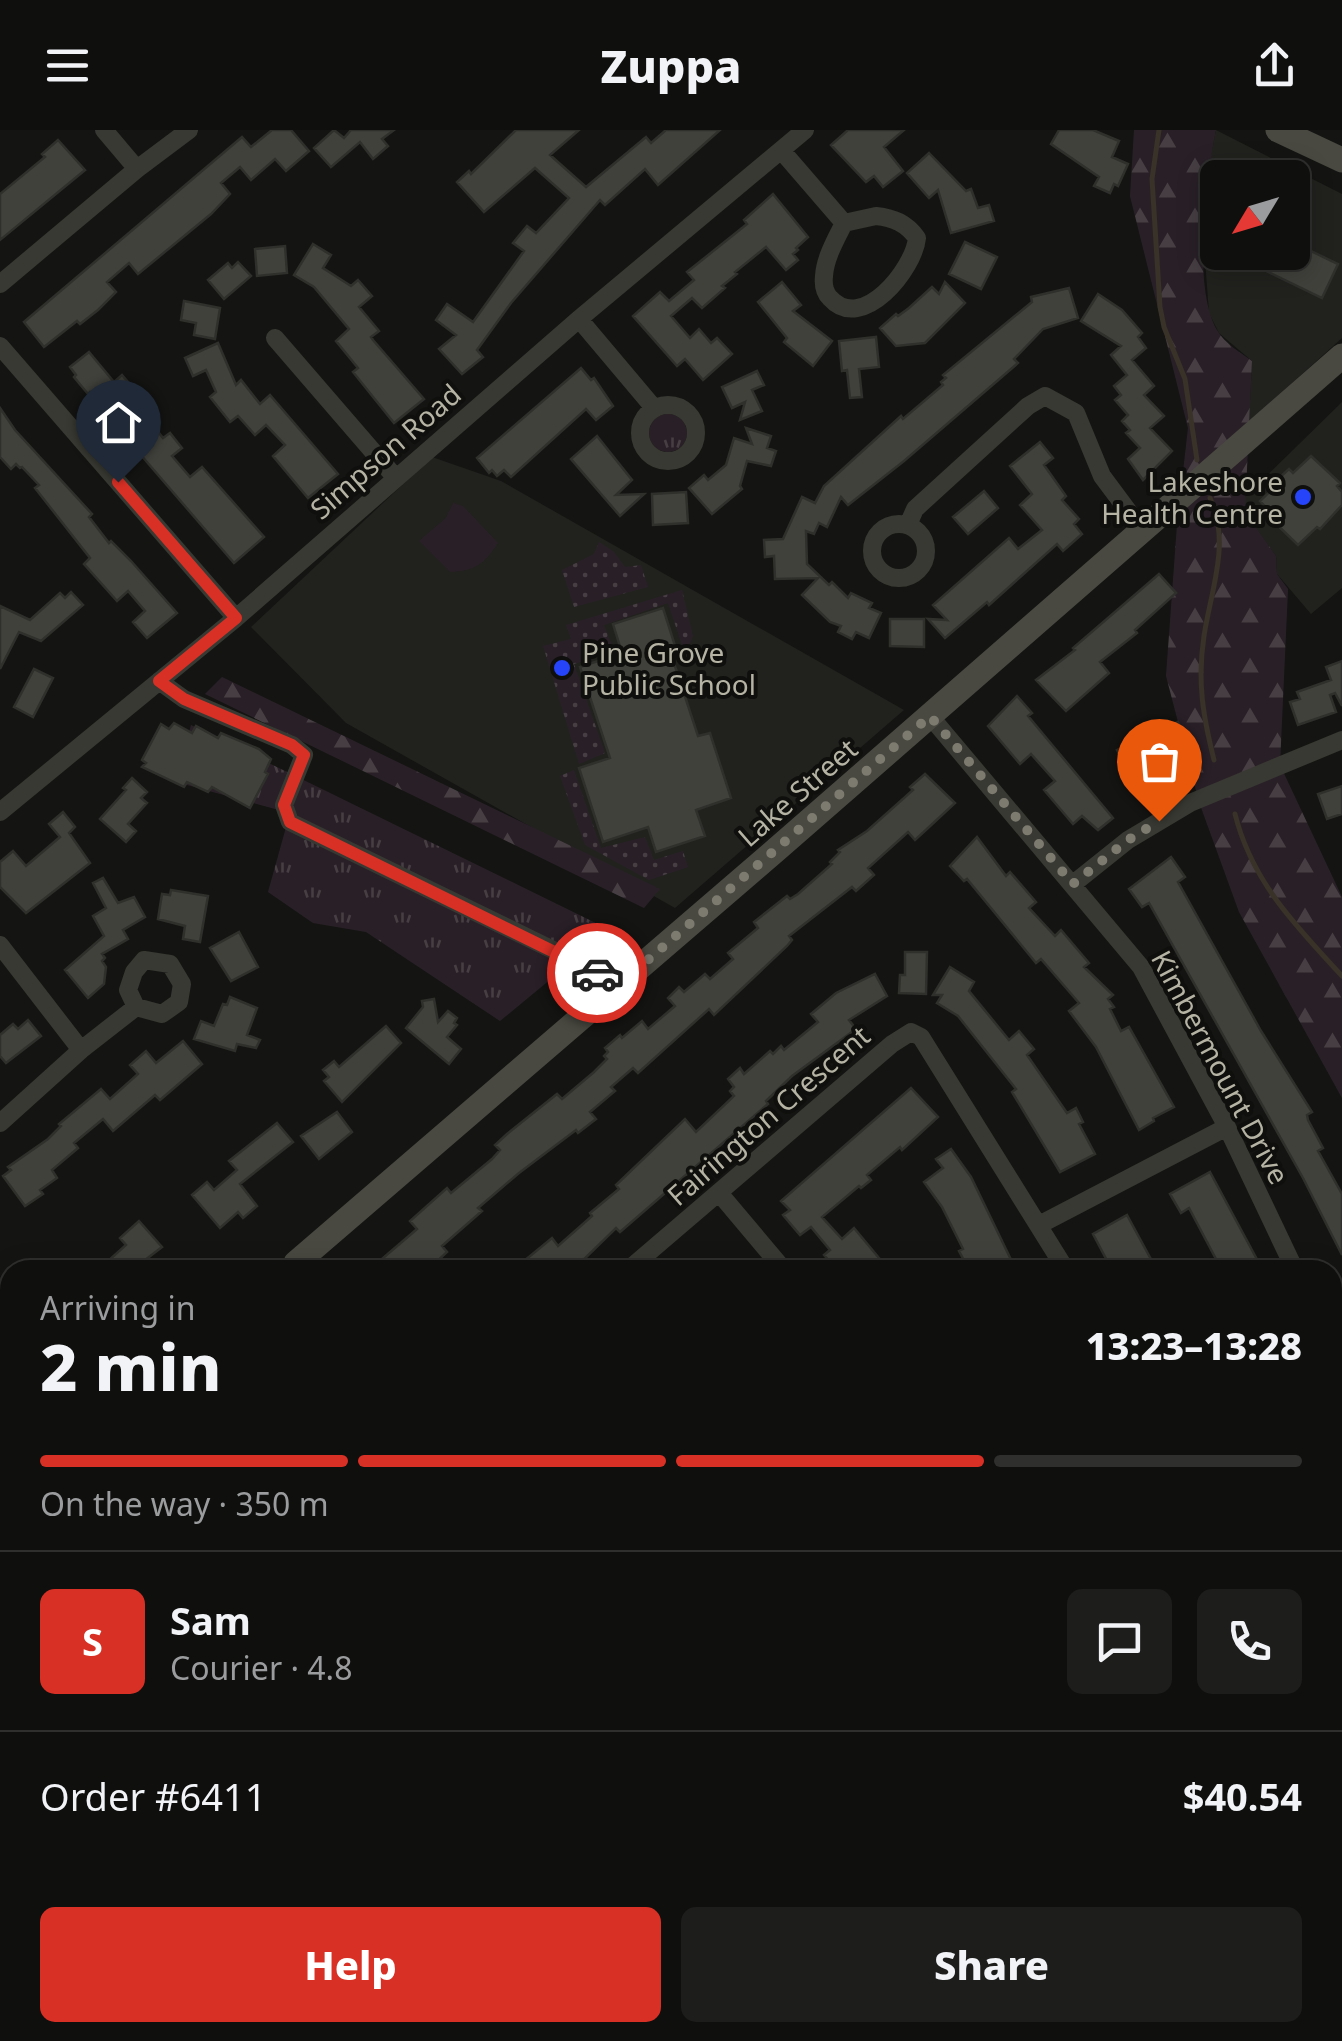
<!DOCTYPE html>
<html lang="en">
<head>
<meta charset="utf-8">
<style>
	body { margin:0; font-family:"Noto Sans",sans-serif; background:#1d1d1c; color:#f1f3f6; height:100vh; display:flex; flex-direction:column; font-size:38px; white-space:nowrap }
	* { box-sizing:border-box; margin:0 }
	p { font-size:32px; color:#9b9c9e }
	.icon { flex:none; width:55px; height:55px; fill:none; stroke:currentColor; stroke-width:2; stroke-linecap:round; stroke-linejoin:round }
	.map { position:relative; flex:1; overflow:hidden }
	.sheet { position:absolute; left:0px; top:1130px; width:1342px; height:782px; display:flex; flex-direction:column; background:#0f0f0e; border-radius:30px 30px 0 0; box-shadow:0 5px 25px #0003,0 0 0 2px #2f2f2e }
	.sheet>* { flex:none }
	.needle { width:65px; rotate:232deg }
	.fabs { position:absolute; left:1200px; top:30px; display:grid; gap:20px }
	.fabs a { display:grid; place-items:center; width:110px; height:110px; border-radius:15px; background:#0f0f0e; box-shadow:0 5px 25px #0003,0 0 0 2px #2f2f2e; font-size:50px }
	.pin { position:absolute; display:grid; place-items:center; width:85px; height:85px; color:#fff; margin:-102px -42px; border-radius:50% 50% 50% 0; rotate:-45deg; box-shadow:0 0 10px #0007 }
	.pin .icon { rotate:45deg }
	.courier { position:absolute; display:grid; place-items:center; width:100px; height:100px; margin:-50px; border:8px solid #d93025; border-radius:50%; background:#fff; color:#222; box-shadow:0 2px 12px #0007 }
	.overview em { font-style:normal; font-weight:800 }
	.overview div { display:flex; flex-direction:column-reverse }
	.overview { display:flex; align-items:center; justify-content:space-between; height:170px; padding:0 40px }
	h1 { font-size:65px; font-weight:800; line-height:75px }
	.bar { display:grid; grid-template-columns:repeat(4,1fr); gap:15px 10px; align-content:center; height:120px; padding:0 40px }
	.bar i { height:12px; border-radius:8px; background:#2f2f2e }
	.bar .current { background:#d93025 }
	.bar p { grid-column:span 4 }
	.line { display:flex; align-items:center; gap:25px; padding:0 40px; border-top:2px solid #2f2f2e }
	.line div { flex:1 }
	.round { display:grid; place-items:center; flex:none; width:105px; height:105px; border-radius:15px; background:#1d1d1c }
	.cta { display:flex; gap:20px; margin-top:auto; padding:20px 40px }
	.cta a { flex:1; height:115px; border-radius:15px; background:#d93025; color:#fff; font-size:40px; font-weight:800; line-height:115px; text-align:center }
	.cta a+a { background:#1d1d1c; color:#f1f3f6 }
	header { display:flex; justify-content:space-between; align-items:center; height:130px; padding:0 40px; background:#0f0f0e; font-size:45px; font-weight:800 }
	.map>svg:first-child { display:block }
	.built { fill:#21211e; fill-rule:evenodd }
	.grass { fill:url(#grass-tufts) }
	.forest { fill:url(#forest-firs) }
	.park { fill:url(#park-dots) }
	.pitch { fill:#292027 }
	.water { fill:url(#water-rules) }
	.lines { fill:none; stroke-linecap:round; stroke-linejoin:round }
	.stream { stroke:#383228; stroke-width:5 }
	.building { fill:#41413c; stroke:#2f302c; stroke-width:2.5 }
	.street { stroke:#393933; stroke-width:18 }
	.secondary { stroke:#494941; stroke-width:25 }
	.done { stroke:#7d7b70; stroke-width:10; stroke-dasharray:0 18 }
	.route { stroke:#d93025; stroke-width:12 }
	.poi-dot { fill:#2644f9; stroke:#0f0f0d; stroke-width:4 }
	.labels { text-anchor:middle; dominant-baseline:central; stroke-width:8; stroke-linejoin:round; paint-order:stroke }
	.street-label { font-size:28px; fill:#b5b3a3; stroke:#0f0f0d }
	.poi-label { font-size:28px; fill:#b5b3a3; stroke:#0f0f0d; text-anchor:end }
</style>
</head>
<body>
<header><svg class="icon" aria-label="menu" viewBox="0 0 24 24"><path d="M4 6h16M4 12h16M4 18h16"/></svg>Zuppa<svg class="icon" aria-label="share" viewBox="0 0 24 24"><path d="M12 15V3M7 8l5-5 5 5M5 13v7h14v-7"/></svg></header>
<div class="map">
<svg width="1342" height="1911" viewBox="0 0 1342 1911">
	<defs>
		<pattern id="grass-tufts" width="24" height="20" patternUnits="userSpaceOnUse" patternTransform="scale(2.5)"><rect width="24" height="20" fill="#292027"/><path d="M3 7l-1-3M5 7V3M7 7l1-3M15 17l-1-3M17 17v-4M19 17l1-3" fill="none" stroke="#463e43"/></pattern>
		<pattern id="forest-firs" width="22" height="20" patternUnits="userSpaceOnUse" patternTransform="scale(2.5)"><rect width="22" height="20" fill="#292027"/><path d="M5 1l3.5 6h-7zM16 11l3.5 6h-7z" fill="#463e43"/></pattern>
		<pattern id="park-dots" width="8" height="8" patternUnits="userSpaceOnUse" patternTransform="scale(2.5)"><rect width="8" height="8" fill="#292027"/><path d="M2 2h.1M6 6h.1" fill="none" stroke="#463e43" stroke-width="1.8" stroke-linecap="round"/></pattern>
		<pattern id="water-rules" width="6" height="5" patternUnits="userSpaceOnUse" patternTransform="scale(2.5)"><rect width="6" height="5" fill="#383228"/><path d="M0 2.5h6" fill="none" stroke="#534d44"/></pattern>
	</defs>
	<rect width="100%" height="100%" fill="#141412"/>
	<path class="built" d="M1216 0 1342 64V208L1249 292 1252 231 1219 203 1209 183 1203 103 1208 39ZM1218 48H1292V122H1218Z
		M1342 272V458L1311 484 1277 444 1276 426 1245 383V367Z
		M432 327 501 351 904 580 675 778 346 593 251 497Z"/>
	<path class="grass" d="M649 303a19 19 0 1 1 38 0a19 19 0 1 1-38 0Z
		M191 595 610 800 500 891 366 802 313 793 268 762 290 683 176 652Z"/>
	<path class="forest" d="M1134 0H1216C1206 48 1192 158 1217 200 1225 214 1240 222 1252 231L1245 382 1276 426 1277 444 1288 459 1280 635 1342 767V968L1239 782 1199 672 1166 546 1177 395 1188 298 1130 66Z
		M222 547 660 759 644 778 205 564Z"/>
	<path class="park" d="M599 412 614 422 625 437 641 435 648 457 574 477 562 440 594 424Z
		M682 460 693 506 685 524 668 473 604 495 614 521 574 534 605 623 579 634 543 516 571 509 566 495Z
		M574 640 601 718 645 707 654 730 683 721 688 737 649 750 585 715 560 646Z"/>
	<path class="pitch" d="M453 373 463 376 498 413C484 434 475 441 450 442L419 411 446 388Z"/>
	<path class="water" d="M0 1519 10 1524V1902H590L601 1911H0Z"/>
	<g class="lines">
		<path class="stream" d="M1159 0 1152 49 1160 177 1164 197 1185 249 1197 330
			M1210 368C1231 412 1211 460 1204 506 1197 551 1203 586 1214 630
			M1235 684C1252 752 1296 796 1342 846"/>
	</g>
	<path class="building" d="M272 0H291L309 21 286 41 275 29 251 50 240 37 221 53 230 64 211 84 138 144 129 133 107 152 116 162 98 180 80 194 77 191 44 217 24 192 242 7 251 17Z
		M334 0 344 8 351 0H394L382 9 388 16 373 29 360 12 331 37 314 18Z
		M516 0H579L550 25 586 57 646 7 651 13 666 0H720L658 55 645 39 605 75 600 70 511 173 477 220 483 227 462 244 439 219 456 205 436 190 447 174 473 192 524 121 513 113 527 96 536 103 569 68 535 38 484 82 457 52 469 41 471 44Z
		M848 0H904L884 17 903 41 883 57 874 46 866 52 831 15Z
		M1059 0H1093L1119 11 1112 27 1128 34 1118 56 1114 54 1110 63 1094 56 1099 47 1051 14Z
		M58 10 85 40 0 110V64L45 27 42 24Z
		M929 23 966 61 971 59 978 78 989 75 994 91 951 103 938 60 929 68 907 43Z
		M773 64 808 107 796 118 798 120 793 124 798 130 786 140 766 117 735 142 737 144 722 156 725 158 702 178 692 168 671 186 690 208 699 199 711 213 717 208 732 224 703 250 685 229 677 236 633 186 660 162 669 171 694 150 687 142 747 94 744 90Z
		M965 112 997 127 981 159 949 144Z
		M1292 112 1338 134 1322 168 1258 137 1265 122H1292Z
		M313 114 331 125 323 138 351 156 358 150 372 166 359 177 379 201 371 207 373 210 424 269 394 293 353 242 358 238 336 211 349 199 314 157 294 145Z
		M285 116 287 143 257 146 255 119Z
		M238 132 251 146 224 169 208 150 228 133 232 138Z
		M782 152 801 175 793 181 832 211 813 236 784 212 787 208 758 172Z
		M945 152 965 173 925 213 896 216 880 198 896 184 898 186 909 178 932 157 939 164Z
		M1069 158 1078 188 1043 199 1014 229 1018 233 904 331 848 375 841 367 827 397 819 393 814 404 806 401 807 434 829 455 832 452 848 468 851 463 872 473 869 478 881 483 869 508 856 502 852 509 838 502 841 496 830 492 802 465 818 448 775 449 774 426 765 427 764 410 783 409 802 367 815 373 824 356 901 286 903 289 943 255 941 252 946 248 943 245 1032 172 1031 167Z
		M1098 164 1122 180 1142 203 1138 207 1146 218 1132 230 1154 256 1144 265 1164 286 1150 298 1172 321 1143 350 1128 329 1140 318 1126 303 1130 300 1122 291 1128 285 1115 270 1121 265 1114 256 1127 245 1111 225 1121 216 1081 191Z
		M184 171 220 178 215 209 194 205 196 193 181 190Z
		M876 207 879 237 859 239 862 267 850 268 847 240 842 241 839 211Z
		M218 213 236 255 241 250 260 274 270 265 338 344 308 368 273 326 285 315 266 295 255 305 238 286 230 292 210 267 216 262 206 240 193 246 185 228Z
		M89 222 114 252 122 245 135 260 129 265 163 308 170 303 182 318 172 326 190 347 202 337 264 407 234 433 134 317 123 304 126 301 110 282 90 262 88 264 74 247 76 245 70 237Z
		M581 238 591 250 594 248 613 276 596 290 586 279 511 347 504 340 497 346 492 340 489 343 477 328Z
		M757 241 764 255 752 260 762 281 740 290 745 272 732 278 722 257Z
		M0 278 15 300 92 384 89 387 109 413 111 411 131 431 177 483 147 508 133 492 145 481 128 461 117 471 84 434 90 428 35 358 39 355 22 337 20 338 16 334 11 339 0 327Z
		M746 298 771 306 767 318 776 321 771 336 747 331 740 356 742 359 712 384 689 358 704 345 708 350 726 335 734 308 752 314Z
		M597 306 632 350 616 365 644 364 620 386 571 329Z
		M1040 312 1053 328 1044 335 1066 366 1062 370 1079 389 1074 394 1082 404 1063 421 1057 414 989 475 987 472 945 508 928 489 947 490 933 475 1009 408 1018 419 1042 400 1020 375 1032 364 1010 336Z
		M1311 326 1340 353 1337 356 1342 362V375L1320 399 1317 397 1298 415 1269 387 1272 384 1260 371 1280 352 1278 349 1289 339 1293 343Z
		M984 361 998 378 968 404 953 387Z
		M686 362 688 393 653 395 652 364Z
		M1159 444 1176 463 1135 500 1137 503 1100 532 1109 543 1066 581 1036 550 1075 520 1073 518Z
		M71 462 83 475 41 511 19 502 0 539V476L30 490 60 463 65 468Z
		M663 478 677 522 671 524 698 606 710 603 731 668 696 680 705 706 656 722 648 697 603 712 579 638 610 628 580 537 622 523 613 494Z
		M890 489H924V517L890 516Z
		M1342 531V576L1335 563 1330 565 1336 582 1298 595 1290 572 1300 569 1297 562 1331 550 1326 537Z
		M34 539 53 548 33 587 14 577Z
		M1017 566 1032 583 1028 586 1113 688 1098 700 1082 686 1073 694 1044 660 1055 651 1031 624 1020 634 988 596Z
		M1178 592 1191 618 1181 622 1186 633 1143 652 1140 647 1134 651 1117 620Z
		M174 593 192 603 196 596 218 608 221 603 259 619 271 629 265 642 268 644 250 678 212 657 208 662 187 652 184 657 142 637 146 633 142 630 161 594 169 599Z
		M925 644 955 673 928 698 915 710 908 702 868 738 874 745 856 761 852 757 789 806 792 810 787 816 714 885 709 879 638 943 633 938 611 957 615 961 590 982 596 989 578 1003 576 1000 519 1043 478 1078 482 1081 442 1116 447 1122 428 1140H369L417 1099 410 1091 447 1058 451 1063 492 1029 500 1020 495 1015 507 1004 557 964 562 969 594 942 607 929 604 926 608 922 605 918 620 905 622 908 642 891 648 899 675 876 668 868 679 857 684 862 705 844 710 849 733 829 728 823 758 798 754 792 787 766 790 769 798 764 832 734 830 732 840 722 838 720 867 701 913 660 910 657Z
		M132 648 147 662 141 668 147 673 128 694 136 701 126 712 100 689 126 660 123 658Z
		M1342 656V684L1327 689 1318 664Z
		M63 682 75 697 69 703 90 733 26 783 0 757V732L13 721 26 736 60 707 49 694Z
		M977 707 1006 746 1010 742 1036 772 1029 778 1055 806 1061 800 1089 833 1084 837 1113 865 1108 869 1114 877 1110 879 1121 901 1129 897 1174 977 1153 988 1154 991 1139 1000 1096 917 1069 881 1079 873 1041 829 1036 833 967 749 964 751 950 736Z
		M1171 727 1185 747 1178 752 1261 901 1312 982 1307 985 1308 990 1323 1018 1318 1021 1342 1064V1125L1303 1048 1149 773 1142 777 1129 759Z
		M103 748 118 773 134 767 145 787 123 800 128 809 102 824 105 828 102 831 106 837 104 854 88 868 65 840 104 806 93 786 106 778 93 753Z
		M171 760 208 766 200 812 183 809 185 796 158 789 162 764 170 765Z
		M239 802 258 837 231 851 210 818Z
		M905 822H927L926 864 899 863 900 845H905Z
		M950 837 974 852 969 861 1009 910 1019 901 1034 919 1027 925 1067 983 1076 978 1083 992 1079 994 1095 1024 1060 1042 1012 962 1016 959 958 886 937 873 942 865H933Z
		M875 844 887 866 849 890 856 899 792 946 766 971 768 974 620 1102 616 1098 573 1140H513L552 1108 558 1116 592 1086 590 1083 619 1059 616 1055 685 989 696 1002 734 966 730 961 734 957 728 949 740 938 744 944 770 921 773 924 781 916 784 920 818 892 811 884 836 863Z
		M230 867 257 878 247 905 260 910 256 918 237 914 235 921 194 909 201 891 214 896 223 874 227 875Z
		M434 869 438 892 448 881 457 888 454 893 457 895 447 907 461 919 449 934 406 898 423 877 422 871Z
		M28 890 41 906 6 933 0 926V905L13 894 18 899Z
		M386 896 401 913 342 972 324 951 329 947 323 940 334 931 339 937Z
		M183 911 202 934 160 970 155 965 113 1001 103 989 74 1013 78 1018 52 1040 57 1048 40 1060 43 1064 25 1076 3 1046 11 1040 8 1037 48 1009 61 996 59 994 101 959 110 969 138 944 130 935 146 921 156 933Z
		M911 958 938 987 902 1020 900 1017 867 1045 871 1050 861 1058 859 1056 822 1087 842 1109 854 1098 889 1140H837L824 1125 830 1120 811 1097 800 1105 783 1085 790 1080 781 1071Z
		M337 982 352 1002 319 1029 301 1006Z
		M277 993 293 1012 240 1054 257 1076 243 1088 238 1082 220 1098 192 1065 207 1052 214 1060 237 1040 229 1031Z
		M951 1019 971 1047 1016 1140H969L959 1121 963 1119 942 1077 924 1052 943 1038 936 1029Z
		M1210 1042 1260 1135 1251 1140H1200L1217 1131 1189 1078 1181 1083 1170 1064Z
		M1127 1085 1153 1133 1140 1140H1112L1093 1104Z
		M139 1091 162 1117 132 1140H98L126 1115 120 1108Z"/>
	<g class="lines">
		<path class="street" d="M104 0 137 39
			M781 20 844 93
			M876 86C894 88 906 93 917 108 914 139 862 204 830 168 824 162 823 155 824 146 825 128 836 109 844 93Z
			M0 154 137 39 189 0
			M579 189 654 278
			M275 208 395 347
			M0 216 236 488
			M640 303a28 28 0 1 1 56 0a28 28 0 1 1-56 0Z
			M872 421a27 27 0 1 1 54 0a27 27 0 1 1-54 0Z
			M908 395 915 379 1028 276 1045 266 1076 283 1102 346 1143 401
			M159 551 184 569 292 615 304 625 284 675 290 692 592 839 613 861
			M930 586 1141 837 1227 997 1295 1140
			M0 682 236 488 579 189 805 0
			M1073 754 1128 710 1190 673 1342 610
			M0 815 81 920
			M0 993 81 920 136 877 162 884 179 872 182 854 170 834 144 830 134 842 128 860 136 877
			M720 1064 784 1140
			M1039 1095 1227 997
			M628 1140 892 914 911 902 921 907 1066 1140
			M1332 1228 1342 1250
			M0 1276 10 1281
			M1332 1433 1342 1430"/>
		<path class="secondary" d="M1278 0 1342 30
			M302 1140 296 1133 777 719 1342 226
			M1332 1748 1342 1737
			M917 1902 927 1911
			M1232 1911 1237 1902"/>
	</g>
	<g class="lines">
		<path class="done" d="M597 843 612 861 930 586 1073 754 1128 710 1159 691"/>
		<path class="route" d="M118 352 236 488 159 551 184 569 292 615 304 625 284 675 290 692 597 843"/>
	</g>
	<g class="poi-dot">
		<circle cx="1303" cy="367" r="10"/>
		<circle cx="562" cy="538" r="10"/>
	</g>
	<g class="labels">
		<g class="street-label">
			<text transform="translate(385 321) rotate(-41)">Simpson Road</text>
			<text transform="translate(797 662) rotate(-41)">Lake Street</text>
			<text transform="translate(1221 937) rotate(62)">Kimbermount Drive</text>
			<text transform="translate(768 985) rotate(-41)">Fairington Crescent</text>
		</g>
		<g class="poi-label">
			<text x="1283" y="351">Lakeshore<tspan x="1283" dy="32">Health Centre</tspan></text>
			<text x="582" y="522" text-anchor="start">Pine Grove<tspan x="582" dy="32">Public School</tspan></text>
		</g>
	</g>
</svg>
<div class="fabs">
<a><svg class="needle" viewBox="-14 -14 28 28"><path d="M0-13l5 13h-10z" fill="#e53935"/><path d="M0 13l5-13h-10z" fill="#9b9c9e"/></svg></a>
</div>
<div class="pin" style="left:1159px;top:691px;background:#ea580c"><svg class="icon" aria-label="bag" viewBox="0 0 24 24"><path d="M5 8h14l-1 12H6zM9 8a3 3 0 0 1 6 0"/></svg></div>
<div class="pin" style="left:118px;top:352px;background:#1f2937"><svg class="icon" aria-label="home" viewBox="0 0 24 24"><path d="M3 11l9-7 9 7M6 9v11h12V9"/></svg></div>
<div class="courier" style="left:597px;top:843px"><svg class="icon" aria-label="car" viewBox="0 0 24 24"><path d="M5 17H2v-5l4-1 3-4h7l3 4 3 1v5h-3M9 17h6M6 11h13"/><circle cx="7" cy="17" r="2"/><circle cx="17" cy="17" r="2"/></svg></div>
<section class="sheet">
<div class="overview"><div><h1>2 min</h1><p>Arriving in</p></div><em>13:23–13:28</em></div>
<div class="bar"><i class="current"></i><i class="current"></i><i class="current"></i><i></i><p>On the way · 350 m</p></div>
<div class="line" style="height:180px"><b class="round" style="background:#d93025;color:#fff">S</b><div><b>Sam</b><p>Courier · 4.8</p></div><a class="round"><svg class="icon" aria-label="chat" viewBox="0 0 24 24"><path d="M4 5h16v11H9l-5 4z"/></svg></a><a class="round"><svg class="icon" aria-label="phone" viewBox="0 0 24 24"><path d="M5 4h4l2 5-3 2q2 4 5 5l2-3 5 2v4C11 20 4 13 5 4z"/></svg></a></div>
<div class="line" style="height:130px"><div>Order #6411</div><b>$40.54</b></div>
<div class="cta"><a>Help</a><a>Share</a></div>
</section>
</div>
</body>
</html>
